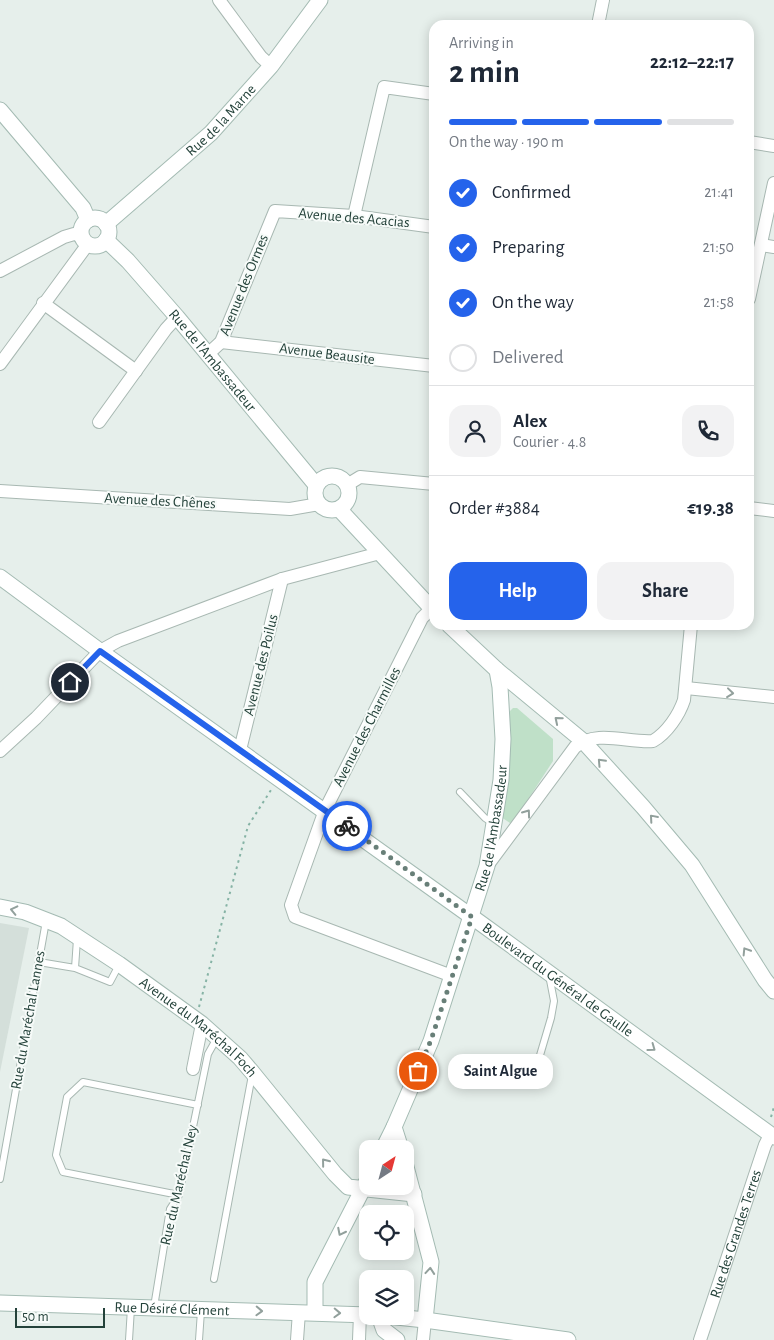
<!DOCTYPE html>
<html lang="en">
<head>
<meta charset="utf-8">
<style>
	body { margin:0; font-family:"Alegreya Sans",sans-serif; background:#f2f2f3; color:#1f2937; height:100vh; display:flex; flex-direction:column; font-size:19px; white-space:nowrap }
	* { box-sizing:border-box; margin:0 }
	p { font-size:16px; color:#747a83 }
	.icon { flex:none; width:28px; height:28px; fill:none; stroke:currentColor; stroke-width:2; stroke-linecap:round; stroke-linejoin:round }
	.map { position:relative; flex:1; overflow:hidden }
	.panel { position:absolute; left:429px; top:20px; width:325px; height:610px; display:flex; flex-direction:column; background:#fff; border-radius:15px; box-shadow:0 2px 12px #0003 }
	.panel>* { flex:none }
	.needle { width:32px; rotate:36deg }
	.controls { position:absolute; left:359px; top:1140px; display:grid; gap:10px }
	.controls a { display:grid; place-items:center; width:55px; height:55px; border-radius:10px; background:#fff; box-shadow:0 2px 12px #0003; font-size:25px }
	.scale { position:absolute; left:15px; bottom:12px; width:90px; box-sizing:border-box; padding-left:5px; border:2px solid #24423a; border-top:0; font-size:14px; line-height:18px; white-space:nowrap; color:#24423a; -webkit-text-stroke:4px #f7fbf9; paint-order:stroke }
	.pin { position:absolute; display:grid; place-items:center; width:42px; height:42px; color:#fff; margin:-21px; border:2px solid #fff; border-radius:50%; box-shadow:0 1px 5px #0007 }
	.courier { position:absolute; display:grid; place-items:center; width:50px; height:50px; margin:-25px; border:4px solid #2563eb; border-radius:50%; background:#fff; color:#222; box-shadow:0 1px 6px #0007 }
	.bubble { position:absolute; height:35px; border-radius:15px; background:#fff; box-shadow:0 2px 12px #0003; font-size:16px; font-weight:600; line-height:35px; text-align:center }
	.overview em { font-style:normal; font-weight:600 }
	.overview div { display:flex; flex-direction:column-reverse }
	.overview { display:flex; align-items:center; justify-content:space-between; height:85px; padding:0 20px }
	h1 { font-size:32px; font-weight:600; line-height:38px }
	.bar { display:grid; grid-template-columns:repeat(4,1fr); gap:8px 5px; align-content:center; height:60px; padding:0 20px }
	.bar i { height:6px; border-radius:4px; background:#e0e1e3 }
	.bar .on { background:#2563eb }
	.bar p { grid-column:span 4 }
	.line { display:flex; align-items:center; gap:12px; padding:0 20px; border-top:1px solid #e0e1e3 }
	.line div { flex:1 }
	.round { display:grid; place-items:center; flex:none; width:52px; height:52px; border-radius:15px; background:#f2f2f3 }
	ol { padding:0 20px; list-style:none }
	li { display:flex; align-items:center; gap:15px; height:55px }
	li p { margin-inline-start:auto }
	li .icon { padding:5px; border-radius:50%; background:#2563eb; color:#fff; stroke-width:4 }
	li:last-child { color:#747a83 }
	li i { width:28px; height:28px; border:2px solid #e0e1e3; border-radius:50% }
	.primary-button { display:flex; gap:10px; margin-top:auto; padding:10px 20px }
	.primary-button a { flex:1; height:58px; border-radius:15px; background:#2563eb; color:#fff; font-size:20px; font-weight:600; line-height:58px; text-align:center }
	.primary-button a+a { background:#f2f2f3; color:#1f2937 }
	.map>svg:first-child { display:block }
	.built { fill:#d4dfda }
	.green { fill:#bfe0c8 }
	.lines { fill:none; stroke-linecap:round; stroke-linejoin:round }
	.lane-casing { stroke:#a8b8b2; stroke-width:8 }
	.street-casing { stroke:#a8b8b2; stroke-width:14 }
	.secondary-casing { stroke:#a4bbb3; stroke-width:17 }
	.path { stroke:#86b3a5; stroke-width:2; stroke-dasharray:2.5 4; stroke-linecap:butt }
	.lane { stroke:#fff; stroke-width:6 }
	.street { stroke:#fff; stroke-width:12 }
	.secondary { stroke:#fff; stroke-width:15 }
	.oneway { stroke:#92a09c }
	.done { stroke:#687f78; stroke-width:5; stroke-dasharray:0 9 }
	.route { stroke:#2563eb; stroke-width:6 }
	.labels { text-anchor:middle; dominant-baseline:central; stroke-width:4; stroke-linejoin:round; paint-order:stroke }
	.street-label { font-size:15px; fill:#24423a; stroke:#f7fbf9 }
</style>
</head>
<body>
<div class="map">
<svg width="774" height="1340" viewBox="0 0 774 1340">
	<rect width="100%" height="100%" fill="#e6efeb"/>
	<path class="built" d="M0 923 29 928 0 1072Z"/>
	<path class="green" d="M513 708H517L553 739V761L514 821 510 823 501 817 508 713Z"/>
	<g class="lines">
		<defs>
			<path id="lane" d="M460 792 485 818 494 824
				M77 939 75 968 110 982 119 965
				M39 962 75 968
				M538 1062 551 1018 554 1001 549 975
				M0 1179 46 921
				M179 1195 63 1172 56 1155 67 1097 83 1082 198 1105
				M214 1279 252 1075
				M154 1307 170 1209 179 1195 208 1054 217 1038
				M129 1340 131 1308
				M199 1340 201 1311"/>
			<g id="street">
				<path d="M219 0 261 57 271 66"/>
				<path d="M598 25 603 0"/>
				<path d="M749 142 774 146"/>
				<path d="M354 216 384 87 434 94"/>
				<path d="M761 245 774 247"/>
				<path d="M0 271 64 237 74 234 82 236"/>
				<path d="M749 299 774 183"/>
				<path d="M43 303 136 371"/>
				<path d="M221 342 434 366"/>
				<path d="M208 354 221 342 275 211 354 216 434 227"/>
				<path d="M0 364 88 244"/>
				<path d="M99 422 166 329 177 317"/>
				<path d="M347 485 360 477 434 484"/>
				<path d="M0 491 290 509 319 504"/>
				<path d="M749 508 774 511"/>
				<path d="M431 609 422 618 325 810 291 905 295 917 452 976"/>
				<path d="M686 688 774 697"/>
				<path d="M240 750 282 579"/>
				<path d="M0 751 36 718 100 651 118 641 282 579 380 553"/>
				<path d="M487 866 575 747C597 729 627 743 653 741 667 733 679 715 684 700L691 625"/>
				<path d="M193 1069 202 1024"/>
				<path d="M297 1340 299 1312"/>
				<path d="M359 1340 360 1314"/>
				<path d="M423 1340 425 1320"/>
				<path id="s1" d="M700 1340 765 1145 770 1135"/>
			</g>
			<g id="secondary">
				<path d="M0 110 83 208 88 220"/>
				<circle cx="95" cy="232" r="14"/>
				<path id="s2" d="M106 224 211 133 271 66 320 0"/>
				<path id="s3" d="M106 240 128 261 177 317 316 485"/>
				<circle cx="332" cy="493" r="17"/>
				<path d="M339 509 434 611"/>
				<path id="s4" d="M0 577 100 651 479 922 774 1137"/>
				<path d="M449 625 497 670 583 741 643 807 692 865 765 980 774 991"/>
				<path id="s5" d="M0 907 25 912 61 926 119 964 202 1024 240 1058 252 1072 335 1174 348 1187 414 1194"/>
				<path d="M394 1127 401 1149"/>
				<path id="s6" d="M383 1149 394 1127 431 1041 487 866 501 780 503 739 500 687 497 670"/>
				<path d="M405 1163 431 1262 425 1320"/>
				<path id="s7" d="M0 1303 368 1315"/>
				<path d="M315 1312V1282L367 1181"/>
				<path d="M379 1316 384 1330 397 1340"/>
				<path d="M387 1316 425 1320 568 1340"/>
			</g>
		</defs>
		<use href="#lane" class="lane-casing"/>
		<use href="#street" class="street-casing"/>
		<use href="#secondary" class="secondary-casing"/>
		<path class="path" d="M199 1007 248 826 271 790
			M771 1117 774 1107"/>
		<use href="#lane" class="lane"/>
		<use href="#street" class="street"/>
		<use href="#secondary" class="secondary"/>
	</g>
	<defs><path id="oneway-chevron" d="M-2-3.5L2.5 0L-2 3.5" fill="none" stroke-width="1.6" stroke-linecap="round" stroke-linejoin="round" transform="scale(1.25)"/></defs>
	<g class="oneway">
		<use href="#oneway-chevron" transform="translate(730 693) rotate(6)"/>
		<use href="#oneway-chevron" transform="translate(558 720) rotate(-140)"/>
		<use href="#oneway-chevron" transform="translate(601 762) rotate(-133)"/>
		<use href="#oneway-chevron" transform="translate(527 813) rotate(-54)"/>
		<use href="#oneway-chevron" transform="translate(653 818) rotate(-131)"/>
		<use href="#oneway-chevron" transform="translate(14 910) rotate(-167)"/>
		<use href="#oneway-chevron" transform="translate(746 951) rotate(-122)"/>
		<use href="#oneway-chevron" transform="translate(652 1048) rotate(36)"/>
		<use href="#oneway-chevron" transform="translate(325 1162) rotate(-129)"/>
		<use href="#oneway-chevron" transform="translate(341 1232) rotate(117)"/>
		<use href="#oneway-chevron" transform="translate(430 1271) rotate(-85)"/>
		<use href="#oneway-chevron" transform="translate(259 1311) rotate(2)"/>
		<use href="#oneway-chevron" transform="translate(337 1313) rotate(2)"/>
	</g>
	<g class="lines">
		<path class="done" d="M347 826 472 917 431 1040 418 1071"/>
		<path class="route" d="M70 682 100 651 347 826"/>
	</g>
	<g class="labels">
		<g class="street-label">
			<text stroke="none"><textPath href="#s2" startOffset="155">Rue de la Marne</textPath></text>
			<text transform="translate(354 218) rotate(5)">Avenue des Acacias</text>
			<text transform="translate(244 285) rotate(-68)">Avenue des Ormes</text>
			<text transform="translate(327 354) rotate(7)">Avenue Beausite</text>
			<text stroke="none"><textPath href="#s3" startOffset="161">Rue de l'Ambassadeur</textPath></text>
			<text transform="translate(160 501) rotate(3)">Avenue des Chênes</text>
			<text transform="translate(261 665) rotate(-76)">Avenue des Poilus</text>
			<text transform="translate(367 727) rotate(-63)">Avenue des Charmilles</text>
			<text stroke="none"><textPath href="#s6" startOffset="340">Rue de l'Ambassadeur</textPath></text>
			<text stroke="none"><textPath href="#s4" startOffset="688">Boulevard du Général de Gaulle</textPath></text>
			<text transform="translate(28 1020) rotate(-80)">Rue du Maréchal Lannes</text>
			<text stroke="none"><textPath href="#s5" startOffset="235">Avenue du Maréchal Foch</textPath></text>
			<text transform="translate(179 1185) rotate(-77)">Rue du Maréchal Ney</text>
			<text stroke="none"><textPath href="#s1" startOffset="112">Rue des Grandes Terres</textPath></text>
			<text stroke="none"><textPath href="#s7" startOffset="172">Rue Désiré Clément</textPath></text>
		</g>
	</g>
</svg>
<div class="controls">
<a><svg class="needle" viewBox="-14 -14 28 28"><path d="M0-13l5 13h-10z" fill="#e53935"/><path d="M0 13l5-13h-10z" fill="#747a83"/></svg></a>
<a><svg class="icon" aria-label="locate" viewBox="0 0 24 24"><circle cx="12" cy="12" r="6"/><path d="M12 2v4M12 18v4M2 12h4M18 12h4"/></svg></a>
<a><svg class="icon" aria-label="layers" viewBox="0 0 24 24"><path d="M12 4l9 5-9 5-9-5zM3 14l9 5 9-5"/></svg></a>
</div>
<div class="scale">50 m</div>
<div class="pin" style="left:418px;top:1071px;background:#ea580c"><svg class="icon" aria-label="bag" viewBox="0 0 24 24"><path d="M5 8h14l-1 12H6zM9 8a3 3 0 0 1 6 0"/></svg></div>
<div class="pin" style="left:70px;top:682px;background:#1f2937"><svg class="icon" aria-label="home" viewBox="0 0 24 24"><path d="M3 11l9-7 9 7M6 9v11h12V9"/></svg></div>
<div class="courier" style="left:347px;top:826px"><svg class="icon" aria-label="bike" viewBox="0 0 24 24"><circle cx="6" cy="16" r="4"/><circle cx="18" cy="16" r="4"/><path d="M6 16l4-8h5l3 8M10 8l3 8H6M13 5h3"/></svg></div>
<div class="bubble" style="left:448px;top:1054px;width:105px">Saint Algue</div>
<section class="panel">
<div class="overview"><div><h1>2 min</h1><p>Arriving in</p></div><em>22:12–22:17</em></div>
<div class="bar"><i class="on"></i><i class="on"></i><i class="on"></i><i></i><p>On the way · 190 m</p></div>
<ol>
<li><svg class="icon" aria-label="check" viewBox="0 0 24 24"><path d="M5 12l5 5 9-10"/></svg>Confirmed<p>21:41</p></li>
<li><svg class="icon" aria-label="check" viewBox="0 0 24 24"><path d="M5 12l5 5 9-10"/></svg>Preparing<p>21:50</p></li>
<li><svg class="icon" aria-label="check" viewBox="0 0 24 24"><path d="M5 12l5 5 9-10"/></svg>On the way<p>21:58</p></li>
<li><i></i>Delivered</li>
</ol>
<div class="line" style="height:90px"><a class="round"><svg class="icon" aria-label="person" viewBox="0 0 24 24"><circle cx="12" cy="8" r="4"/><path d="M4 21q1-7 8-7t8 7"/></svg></a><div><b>Alex</b><p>Courier · 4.8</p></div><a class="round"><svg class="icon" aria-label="phone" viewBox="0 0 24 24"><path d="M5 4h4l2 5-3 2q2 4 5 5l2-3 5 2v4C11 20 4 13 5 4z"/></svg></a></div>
<div class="line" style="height:65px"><div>Order #3884</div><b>€19.38</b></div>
<div class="primary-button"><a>Help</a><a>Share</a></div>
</section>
</div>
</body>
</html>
